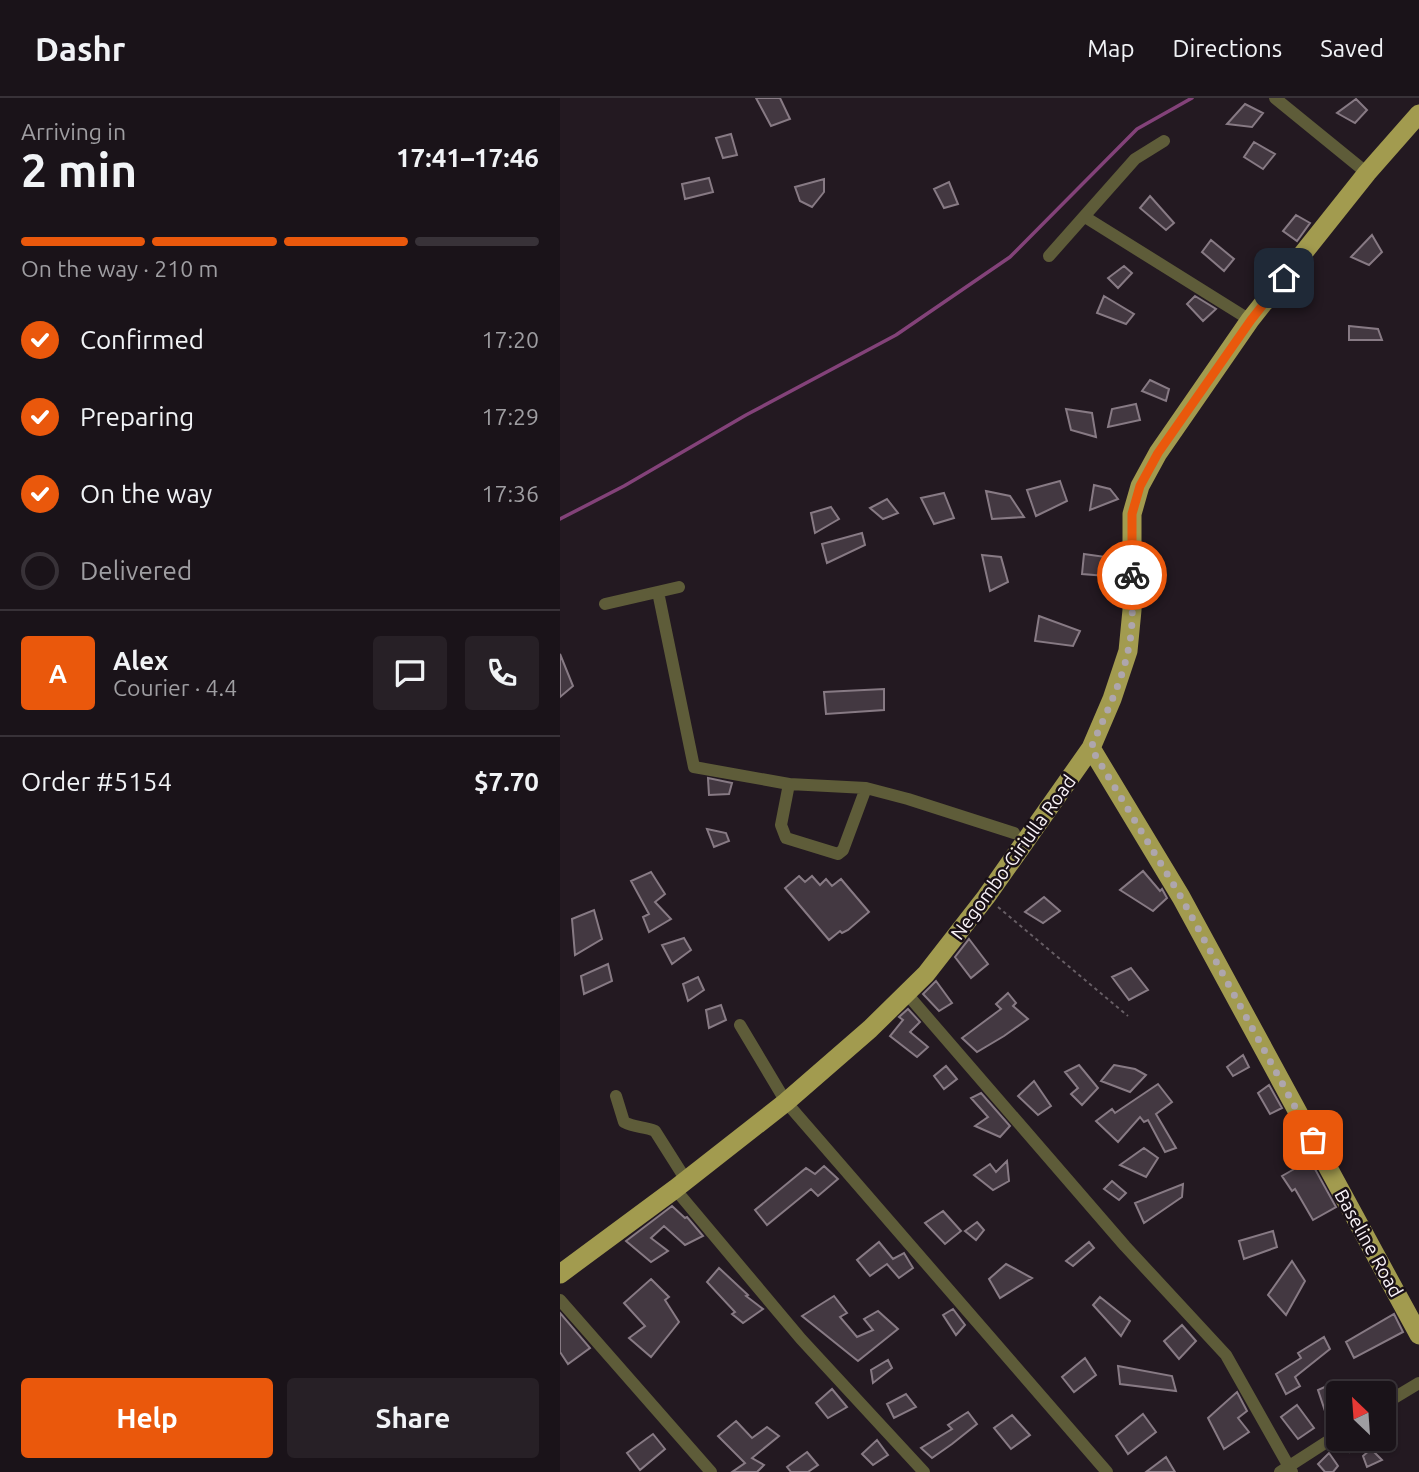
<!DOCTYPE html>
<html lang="en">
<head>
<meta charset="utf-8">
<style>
	body { margin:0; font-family:Ubuntu,sans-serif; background:#272026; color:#f1f3f6; height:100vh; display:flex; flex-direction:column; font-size:26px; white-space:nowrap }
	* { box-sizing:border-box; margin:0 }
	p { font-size:23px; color:#9f9ea2 }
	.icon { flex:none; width:38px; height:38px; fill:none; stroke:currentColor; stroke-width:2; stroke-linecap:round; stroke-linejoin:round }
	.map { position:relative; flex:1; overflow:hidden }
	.panel { display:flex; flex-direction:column; background:#1a1319; width:560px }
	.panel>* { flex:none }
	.needle { width:46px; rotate:335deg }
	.buttons { position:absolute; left:766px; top:1283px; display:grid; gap:14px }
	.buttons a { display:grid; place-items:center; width:70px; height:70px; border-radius:7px; background:#1a1319; box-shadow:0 2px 5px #0004,0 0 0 2px #383238; font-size:35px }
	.pin { position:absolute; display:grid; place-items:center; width:60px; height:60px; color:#fff; margin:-30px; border-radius:14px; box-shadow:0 4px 10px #0006 }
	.courier { position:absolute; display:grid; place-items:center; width:70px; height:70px; margin:-35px; border:5px solid #ea580c; border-radius:50%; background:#fff; color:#222; box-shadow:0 2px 9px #0007 }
	.head em { font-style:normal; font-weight:700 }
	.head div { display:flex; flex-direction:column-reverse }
	.head { display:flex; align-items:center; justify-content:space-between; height:119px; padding:0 21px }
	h1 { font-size:46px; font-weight:700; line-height:52px }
	.bar { display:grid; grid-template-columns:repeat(4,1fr); gap:10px 7px; align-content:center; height:84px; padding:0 21px }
	.bar i { height:9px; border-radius:5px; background:#383238 }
	.bar .active { background:#ea580c }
	.bar p { grid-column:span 4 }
	.line { display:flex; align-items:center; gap:18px; padding:0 21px; border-top:2px solid #383238 }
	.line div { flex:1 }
	.round { display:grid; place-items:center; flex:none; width:74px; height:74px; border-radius:7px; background:#272026 }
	ol { padding:0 21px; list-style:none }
	li { display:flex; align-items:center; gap:21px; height:77px }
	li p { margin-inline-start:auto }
	li .icon { padding:7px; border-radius:50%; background:#ea580c; color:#fff; stroke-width:4 }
	li:last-child { color:#9f9ea2 }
	li i { width:38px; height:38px; border:4px solid #383238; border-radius:50% }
	.action { display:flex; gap:14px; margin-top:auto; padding:14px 21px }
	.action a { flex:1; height:80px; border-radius:7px; background:#ea580c; color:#fff; font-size:28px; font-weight:700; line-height:80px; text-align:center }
	.action a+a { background:#272026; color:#f1f3f6 }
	header { display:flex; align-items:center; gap:42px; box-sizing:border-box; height:98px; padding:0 35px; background:#1a1319; border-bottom:2px solid #383238 }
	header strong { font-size:33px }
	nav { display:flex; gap:38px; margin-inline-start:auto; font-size:24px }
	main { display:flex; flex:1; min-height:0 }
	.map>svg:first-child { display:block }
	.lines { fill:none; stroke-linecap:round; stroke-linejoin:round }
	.stream { stroke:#834279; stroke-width:3.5 }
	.building { fill:#433841; stroke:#877a84; stroke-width:2 }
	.path { stroke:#675e65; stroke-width:2; stroke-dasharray:3.5 3.5; stroke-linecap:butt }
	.minor { stroke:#5e5c39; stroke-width:12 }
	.primary { stroke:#a29b4f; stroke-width:19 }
	.done { stroke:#aea6ad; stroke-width:7; stroke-dasharray:0 12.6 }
	.route { stroke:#ea580c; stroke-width:9 }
	.labels { text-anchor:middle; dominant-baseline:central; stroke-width:5; stroke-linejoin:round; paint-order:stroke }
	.street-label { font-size:19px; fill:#f9f2f8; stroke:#191017 }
</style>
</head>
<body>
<header>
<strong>Dashr</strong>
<nav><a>Map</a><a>Directions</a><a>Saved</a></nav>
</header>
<main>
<section class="panel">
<div class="head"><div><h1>2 min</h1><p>Arriving in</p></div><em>17:41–17:46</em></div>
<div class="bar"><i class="active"></i><i class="active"></i><i class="active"></i><i></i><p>On the way · 210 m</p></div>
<ol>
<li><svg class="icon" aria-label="check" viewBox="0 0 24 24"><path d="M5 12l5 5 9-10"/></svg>Confirmed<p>17:20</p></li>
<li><svg class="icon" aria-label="check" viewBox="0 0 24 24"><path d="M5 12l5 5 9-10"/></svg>Preparing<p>17:29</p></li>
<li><svg class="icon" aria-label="check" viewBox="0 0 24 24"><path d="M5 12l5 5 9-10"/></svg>On the way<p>17:36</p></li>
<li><i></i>Delivered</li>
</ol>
<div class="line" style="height:126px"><b class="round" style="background:#ea580c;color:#fff">A</b><div><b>Alex</b><p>Courier · 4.4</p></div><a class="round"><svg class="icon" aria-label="chat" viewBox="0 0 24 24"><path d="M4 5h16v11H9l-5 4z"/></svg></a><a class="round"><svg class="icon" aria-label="phone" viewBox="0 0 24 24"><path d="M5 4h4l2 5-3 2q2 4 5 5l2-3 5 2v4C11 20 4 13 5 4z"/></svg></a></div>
<div class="line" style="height:91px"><div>Order #5154</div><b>$7.70</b></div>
<div class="action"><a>Help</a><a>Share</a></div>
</section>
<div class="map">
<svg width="859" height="1374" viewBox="0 0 859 1374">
	<rect width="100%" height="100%" fill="#231921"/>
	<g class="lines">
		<path class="stream" d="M0 421 64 388 186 317 336 237 450 159 577 31 632 0"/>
	</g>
	<path class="building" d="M196 0H220L230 21 211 28Z
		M796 1 807 12 795 25 777 15Z
		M685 6 703 15 692 29 667 26Z
		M171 36 177 57 163 60 156 40Z
		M694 44 715 56 703 71 684 59Z
		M149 80 153 94 125 101 122 86Z
		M264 81V94L252 109 240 103 235 89Z
		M389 84 398 106 384 110 374 91Z
		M590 98 614 125 606 132 580 110Z
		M736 117 750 125 737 143 723 133Z
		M812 137 822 154 809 167 791 159Z
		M651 142 674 161 664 173 642 154Z
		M564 168 572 175 558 190 548 180Z
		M544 198 574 216 566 226 537 215Z
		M635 198 656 211 643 223 627 206Z
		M789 228 818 231 822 242H789Z
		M590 282 609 291 606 303 582 293Z
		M576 306 580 322 548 329 552 311Z
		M506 311 532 315 536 339 511 332Z
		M500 383 507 403 476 418 467 392Z
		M534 387 550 391 558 401 530 412Z
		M426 393 450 398 464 419 432 421Z
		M384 395 394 420 374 426 361 400Z
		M327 401 338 415 323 421 310 410Z
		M271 409 279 421 255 435 251 415Z
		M302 435 305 447 267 465 262 446Z
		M524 456 560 461 559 479 522 476Z
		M422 457 441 459 448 484 430 493Z
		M479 518 520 533 513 548 475 543Z
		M0 556 13 588 0 599Z
		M324 591V612L266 616 264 594Z
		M148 680 172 685 169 696 149 697Z
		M147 731 166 735 169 743 154 749Z
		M583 773 600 793 602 791 607 800 593 813 560 792Z
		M91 774 105 796 95 804 111 821 89 834 83 819 89 816 71 783Z
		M239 778 245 784 252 778 260 787 266 781 272 788 281 781 309 814 288 832 282 835 280 833 269 842 225 790Z
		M484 799 500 813 483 825 465 814Z
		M34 812 42 841 15 857 12 821Z
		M124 840 131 852 112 866 102 847Z
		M409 841 428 866 411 880 395 859Z
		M48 866 52 883 24 896 21 878Z
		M571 870 588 892 569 902 552 879Z
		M138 879 144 892 128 903 123 886Z
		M376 883 392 905 379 913 363 896Z
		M448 895 456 905 453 908 468 921 444 938 417 954 402 940 441 911 436 906Z
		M161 907 166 922 149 930 146 912Z
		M348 911 360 924 350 934 368 949 357 959 330 938 343 922 339 919Z
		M683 957 689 969 673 978 667 969Z
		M519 967 538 990 522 1007 511 996 518 990 505 974Z
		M554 967 575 971 586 977 570 994 541 983Z
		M386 968 397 981 384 991 374 978Z
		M474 983 491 1008 478 1017 458 998Z
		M598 986 612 1004 596 1016 616 1050 605 1054 588 1022 584 1024 580 1019 558 1044 536 1023 552 1011 555 1015Z
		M709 987 722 1010 710 1016 698 995Z
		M421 995 450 1028 440 1039 415 1028 428 1019 411 1000Z
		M584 1050 598 1060 586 1079 560 1067Z
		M750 1062 776 1109 753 1122 735 1091 732 1093 722 1078Z
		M447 1063 449 1083 433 1092 414 1077 430 1066 436 1074Z
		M264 1068 278 1081 258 1098 251 1091 207 1127 195 1112 246 1070 255 1076Z
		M552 1083 566 1095 559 1102 544 1091Z
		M623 1086 622 1099 584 1125 575 1105Z
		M112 1108 125 1120 127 1119 143 1138 125 1147 104 1128 91 1140 108 1153 91 1164 66 1143Z
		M383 1113 401 1133 385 1146 365 1125Z
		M417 1124 424 1132 416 1142 405 1133Z
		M713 1133 717 1149 684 1161 679 1143Z
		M319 1144 333 1161 344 1155 353 1170 339 1180 327 1166 310 1178 297 1162Z
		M529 1144 534 1150 513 1168 506 1163Z
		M732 1163 745 1183 726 1217 708 1197Z
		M446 1166 472 1180 440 1200 429 1181Z
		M159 1170 188 1197 186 1198 203 1211 183 1225 172 1216 175 1214 147 1184Z
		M91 1181 109 1199 105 1202 119 1224 91 1259 69 1240 85 1228 64 1205Z
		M274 1198 287 1215 280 1219 297 1239 313 1232 304 1221 318 1213 338 1231 298 1263 242 1218Z
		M540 1199 570 1223 561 1238 533 1207Z
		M393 1211 405 1227 396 1237 383 1217Z
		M0 1215 30 1250 8 1266 0 1254Z
		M834 1216 843 1234 794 1260 786 1244Z
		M622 1227 636 1243 619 1261 604 1243Z
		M764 1239 770 1251 735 1279 740 1288 726 1296 716 1276 741 1260 738 1255Z
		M525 1260 536 1277 514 1294 502 1279Z
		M328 1262 332 1270 313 1285 311 1272Z
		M558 1268 612 1278 616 1293 560 1286Z
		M769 1287 779 1301V1309L766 1316 758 1292Z
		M272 1291 287 1309 268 1320 256 1305Z
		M677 1294 687 1313 678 1320 689 1334 664 1351 648 1320Z
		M346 1296 356 1309 334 1320 327 1306Z
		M737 1307 754 1330 738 1341 721 1319Z
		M408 1314 417 1326 392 1346 372 1360 361 1350 392 1331 388 1327Z
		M583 1316 596 1334 568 1356 556 1338Z
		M452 1317 470 1337 451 1351 434 1330Z
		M176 1323 192 1340 207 1329 219 1338 192 1360 204 1367 197 1374H172L185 1365 158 1338Z
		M93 1336 105 1351 80 1372 67 1355Z
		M800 1340 805 1350 790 1354 786 1341Z
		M317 1342 328 1357 313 1367 302 1356Z
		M811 1351 822 1362 807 1369 803 1358Z
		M247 1354 258 1367 248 1374H231L227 1369Z
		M769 1355 778 1368 773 1374H765L758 1366Z
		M606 1359 615 1374H586Z"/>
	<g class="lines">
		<path class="path" d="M438 809 568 918"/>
		<path class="minor" d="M715 0 807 75
			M525 119 690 222
			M489 158 575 61 604 43
			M98 494 134 669 229 686 306 690 348 701 454 735
			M45 506 119 489
			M229 686 221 727 226 740 278 756 283 752 306 690
			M347 896 565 1148 666 1257 732 1374
			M180 927 226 1004 547 1374
			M56 998 64 1024C75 1030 84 1028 95 1033L126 1082
			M115 1091 241 1241 364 1374
			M0 1202 151 1374
			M824 1306 859 1285
			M720 1374 779 1336"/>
		<path class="primary" d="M531 650 621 799 859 1237
			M0 1176 115 1091 226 1004 310 931 366 876 426 799 531 650 552 601 568 553 572 512V416L580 388 598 355 690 222 807 75 859 16"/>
	</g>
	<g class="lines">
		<path class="done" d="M572 477C572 502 574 529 568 553 561 587 544 619 531 650L621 799 753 1042"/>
		<path class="route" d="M572 477V416L580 388 598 355 691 222 724 180"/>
	</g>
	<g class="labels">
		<g class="street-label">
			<text transform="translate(453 759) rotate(-54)">Negombo-Giriulla Road</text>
			<text transform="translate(809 1145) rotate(61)">Baseline Road</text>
		</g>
	</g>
</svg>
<div class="buttons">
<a><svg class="needle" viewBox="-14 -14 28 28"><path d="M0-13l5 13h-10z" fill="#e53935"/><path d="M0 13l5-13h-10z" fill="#9f9ea2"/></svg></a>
</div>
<div class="pin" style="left:753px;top:1042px;background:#ea580c"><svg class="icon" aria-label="bag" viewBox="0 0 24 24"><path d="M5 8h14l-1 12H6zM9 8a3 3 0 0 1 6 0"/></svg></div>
<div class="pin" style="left:724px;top:180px;background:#1f2937"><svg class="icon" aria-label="home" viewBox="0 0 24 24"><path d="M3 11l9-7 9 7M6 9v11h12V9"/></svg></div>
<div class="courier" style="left:572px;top:477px"><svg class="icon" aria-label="bike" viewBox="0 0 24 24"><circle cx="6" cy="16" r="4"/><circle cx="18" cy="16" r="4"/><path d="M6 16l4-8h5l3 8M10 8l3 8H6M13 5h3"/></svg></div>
</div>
</main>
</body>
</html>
